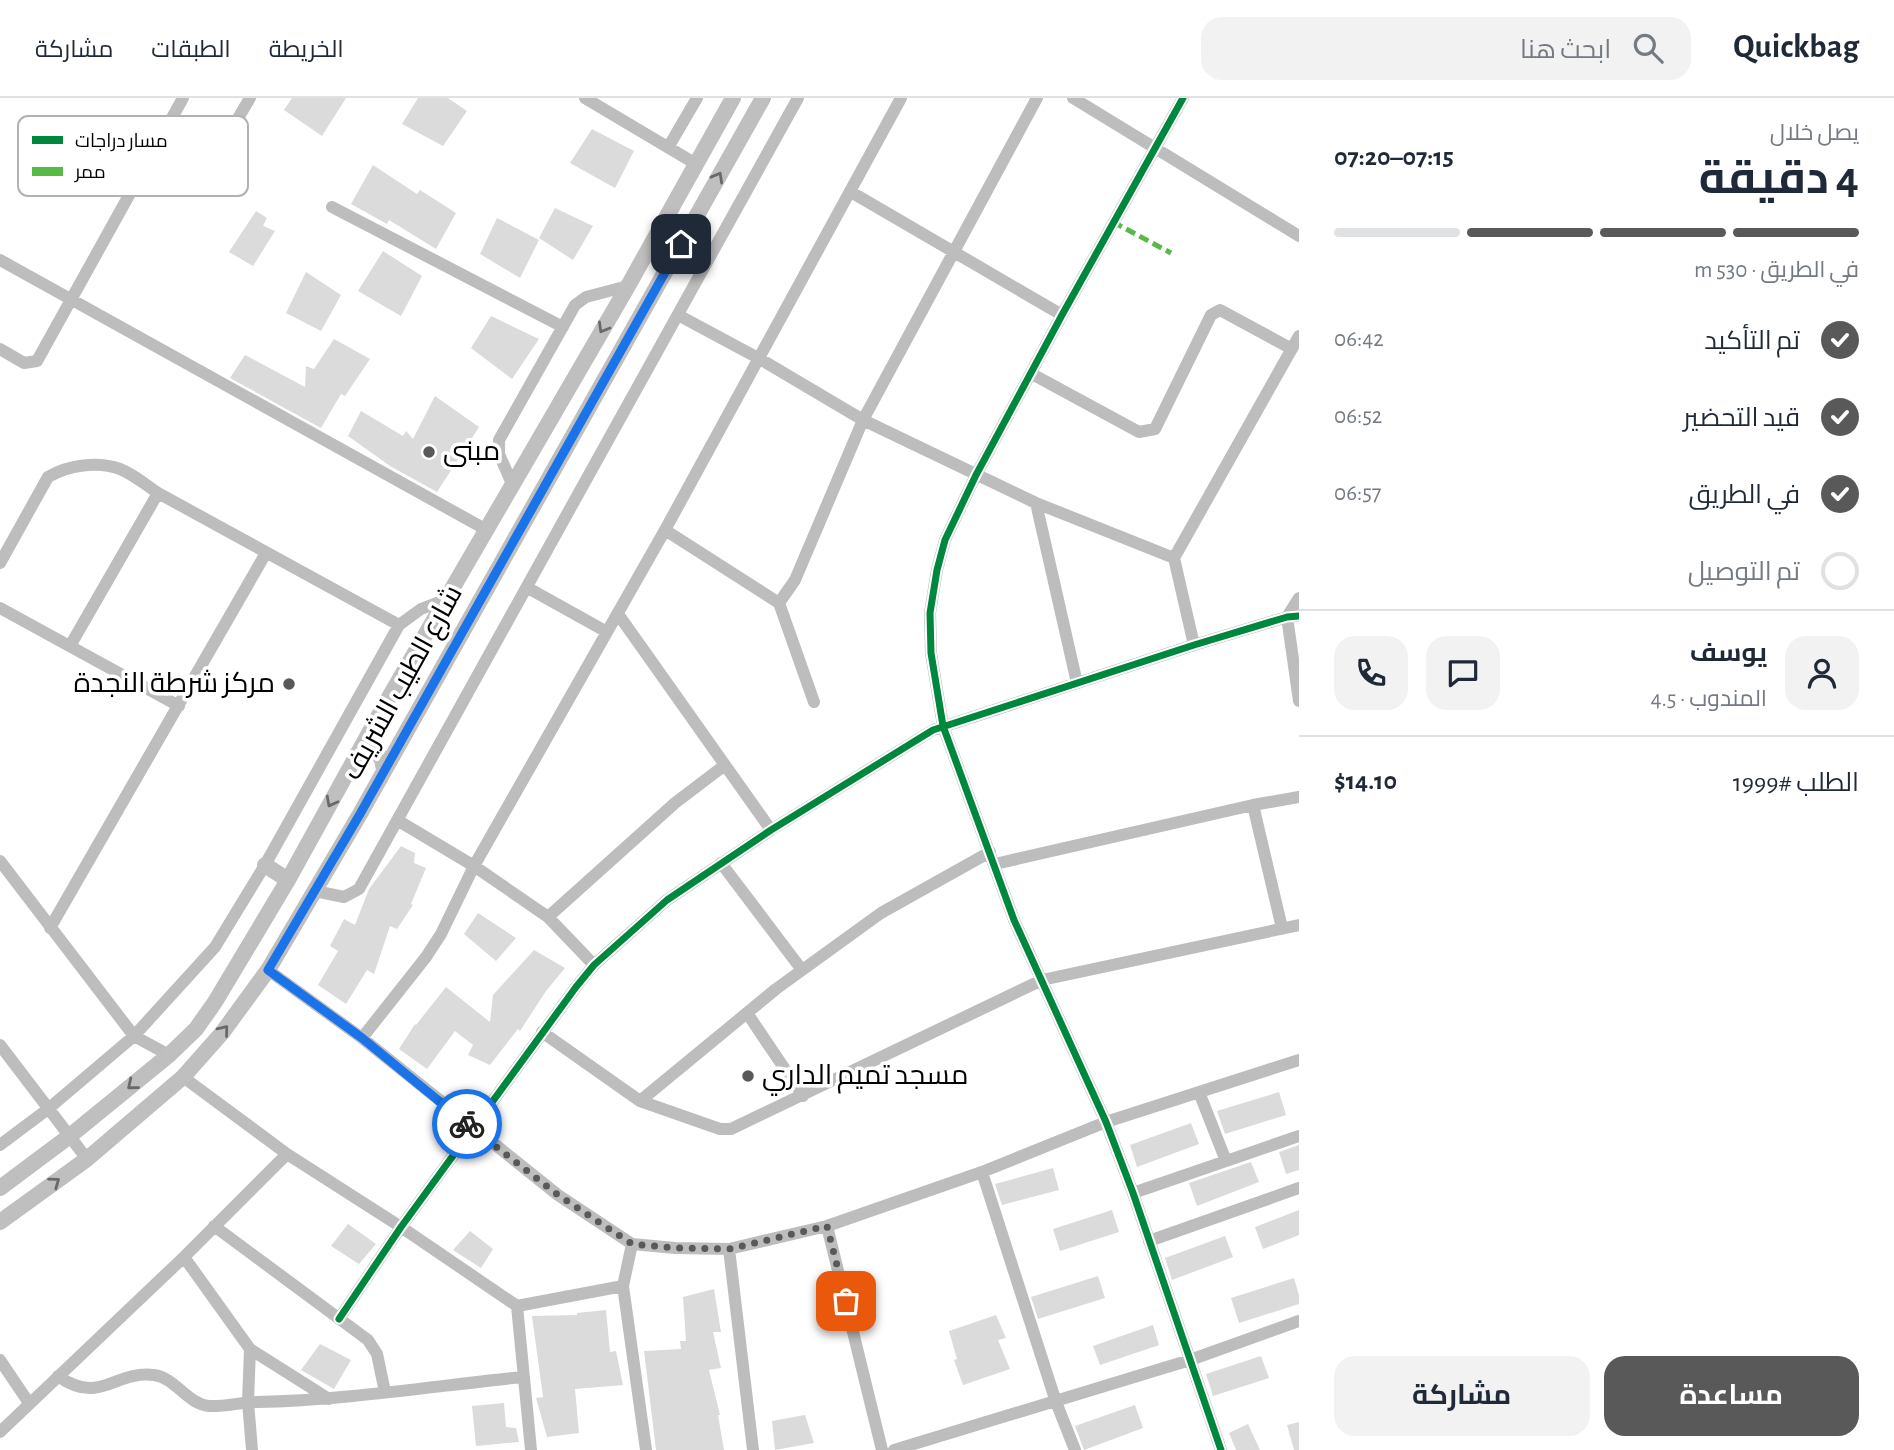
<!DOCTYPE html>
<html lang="ar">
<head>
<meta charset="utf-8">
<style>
	body { margin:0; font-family:"Alegreya Sans",Cairo,sans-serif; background:#f2f2f3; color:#1f2937; direction:rtl; height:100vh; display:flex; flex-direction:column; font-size:26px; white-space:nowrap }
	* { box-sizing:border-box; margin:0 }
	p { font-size:23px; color:#747a83 }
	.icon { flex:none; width:38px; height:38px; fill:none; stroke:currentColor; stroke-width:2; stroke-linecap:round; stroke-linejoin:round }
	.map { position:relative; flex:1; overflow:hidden; direction:ltr }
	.panel { display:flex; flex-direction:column; background:#fff; width:595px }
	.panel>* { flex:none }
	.pin { position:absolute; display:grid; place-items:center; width:60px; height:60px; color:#fff; margin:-30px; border-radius:14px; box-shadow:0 4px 10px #0006 }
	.courier { position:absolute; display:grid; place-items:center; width:70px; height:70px; margin:-35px; border:5px solid #1a73e8; border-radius:50%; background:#fff; color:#222; box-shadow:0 2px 9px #0007 }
	.overview em { font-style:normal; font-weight:700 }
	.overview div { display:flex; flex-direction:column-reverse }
	.overview { display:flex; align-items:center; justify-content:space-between; height:119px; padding:0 35px }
	h1 { font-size:46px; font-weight:700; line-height:52px }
	.bar { display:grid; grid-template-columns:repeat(4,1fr); gap:10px 7px; align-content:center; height:84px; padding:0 35px }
	.bar i { height:9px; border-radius:5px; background:#e0e1e3 }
	.bar .selected { background:#595959 }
	.bar p { grid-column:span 4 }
	.line { display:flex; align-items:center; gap:18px; padding:0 35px; border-top:2px solid #e0e1e3 }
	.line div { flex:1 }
	.round { display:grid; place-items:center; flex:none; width:74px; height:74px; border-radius:21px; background:#f2f2f3 }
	ol { padding:0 35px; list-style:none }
	li { display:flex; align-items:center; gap:21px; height:77px }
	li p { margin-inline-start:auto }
	li .icon { padding:7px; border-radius:50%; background:#595959; color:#fff; stroke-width:4 }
	li:last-child { color:#747a83 }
	li i { width:38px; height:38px; border:4px solid #e0e1e3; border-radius:50% }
	.action { display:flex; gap:14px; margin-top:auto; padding:14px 35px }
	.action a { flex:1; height:80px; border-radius:21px; background:#595959; color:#fff; font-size:28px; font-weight:700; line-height:80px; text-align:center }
	.action a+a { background:#f2f2f3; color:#1f2937 }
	header { display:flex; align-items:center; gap:42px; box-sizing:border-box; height:98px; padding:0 35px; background:#fff; border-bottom:2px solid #e0e1e3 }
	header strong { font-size:33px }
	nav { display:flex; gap:38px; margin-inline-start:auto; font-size:24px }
	.search { width:490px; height:63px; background:#f2f2f3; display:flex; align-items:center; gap:18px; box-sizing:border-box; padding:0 24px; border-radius:21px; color:#747a83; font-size:26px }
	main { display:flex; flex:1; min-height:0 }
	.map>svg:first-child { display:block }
	.building { fill:#dbdbdb }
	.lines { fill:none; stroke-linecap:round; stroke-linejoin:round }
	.minor { stroke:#bdbdbd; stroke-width:12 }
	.secondary { stroke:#bfbfbf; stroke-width:16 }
	.quiet { stroke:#58b947; stroke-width:5; stroke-dasharray:10 5; stroke-linecap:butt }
	.cycleway-casing { stroke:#fff; stroke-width:11 }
	.cycleway { stroke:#00873e; stroke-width:7 }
	.oneway { stroke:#696969 }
	.done { stroke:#595959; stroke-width:7; stroke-dasharray:0 12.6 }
	.route { stroke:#1a73e8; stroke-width:9 }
	.poi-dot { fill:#595959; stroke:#fff; stroke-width:2.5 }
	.labels { text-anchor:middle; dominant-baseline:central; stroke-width:7; stroke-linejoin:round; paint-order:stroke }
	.poi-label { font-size:28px; fill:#000; stroke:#fff; text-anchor:start }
	.street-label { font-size:28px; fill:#000; stroke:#fff }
	.key { fill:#fff; stroke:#b2b2b2; stroke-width:2 }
	.key-label { font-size:19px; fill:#000 }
</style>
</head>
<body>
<header>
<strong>Quickbag</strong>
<div class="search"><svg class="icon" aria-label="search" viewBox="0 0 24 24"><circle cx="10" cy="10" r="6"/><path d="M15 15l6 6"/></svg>ابحث هنا</div>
<nav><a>الخريطة</a><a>الطبقات</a><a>مشاركة</a></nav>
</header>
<main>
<section class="panel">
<div class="overview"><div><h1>4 دقيقة</h1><p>يصل خلال</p></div><em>07:15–07:20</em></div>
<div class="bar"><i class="selected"></i><i class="selected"></i><i class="selected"></i><i></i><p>في الطريق · 530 m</p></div>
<ol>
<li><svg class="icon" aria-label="check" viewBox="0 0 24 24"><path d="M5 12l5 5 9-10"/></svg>تم التأكيد<p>06:42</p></li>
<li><svg class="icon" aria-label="check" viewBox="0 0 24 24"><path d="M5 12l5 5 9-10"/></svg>قيد التحضير<p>06:52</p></li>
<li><svg class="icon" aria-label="check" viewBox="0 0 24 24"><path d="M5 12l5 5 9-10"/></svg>في الطريق<p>06:57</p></li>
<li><i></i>تم التوصيل</li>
</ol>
<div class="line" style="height:126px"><a class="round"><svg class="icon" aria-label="person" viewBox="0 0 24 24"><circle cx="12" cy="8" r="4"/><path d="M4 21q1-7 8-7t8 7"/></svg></a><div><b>يوسف</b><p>المندوب · 4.5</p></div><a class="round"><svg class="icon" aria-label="chat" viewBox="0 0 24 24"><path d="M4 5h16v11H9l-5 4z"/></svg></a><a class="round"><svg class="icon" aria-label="phone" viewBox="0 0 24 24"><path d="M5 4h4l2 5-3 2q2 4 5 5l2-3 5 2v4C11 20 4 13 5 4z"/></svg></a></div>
<div class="line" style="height:91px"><div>الطلب #1999</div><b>$14.10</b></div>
<div class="action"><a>مساعدة</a><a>مشاركة</a></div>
</section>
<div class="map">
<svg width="1299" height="1352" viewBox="0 0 1299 1352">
	<rect width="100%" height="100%" fill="#fff"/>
	<path class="building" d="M292 0H346L322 38 284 12Z
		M418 0H448L467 13 443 48 402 26Z
		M592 31 634 53 615 90 570 65Z
		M373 67 417 96 420 92 456 115 436 151 389 122 387 126 351 106Z
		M555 110 593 128 573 162 539 140Z
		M256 113 267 120 263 128 275 133 253 168 229 154Z
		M497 120 539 142 520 180 480 156Z
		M383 153 422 178 401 218 358 193Z
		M306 174 341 197 321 233 286 215Z
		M491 218 539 241 512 281 471 250Z
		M334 241 370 261 345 298 341 296 321 330 230 280 245 257 305 289 306 268 314 271Z
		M435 298 479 329 437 394 390 368 348 338 361 313 403 338 406 333 413 341Z
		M401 748 415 755 414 765 426 770 411 806 413 807 397 831 390 828 374 876 367 872 346 906 318 887 338 853 330 848 344 821 355 827 369 791Z
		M478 815 516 840 496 863 464 836Z
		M534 852 565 870 546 893 520 933 518 931 490 967 468 957 473 947 455 933 427 971 399 951 415 926 416 927 446 889 490 924 493 897Z
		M1279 994 1286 1017 1225 1036 1217 1013Z
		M1191 1025 1199 1046 1137 1069 1130 1047Z
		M1299 1047V1072L1286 1076 1279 1054Z
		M1251 1064 1259 1084 1197 1108 1189 1085Z
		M1053 1070 1059 1092 1002 1107 995 1086Z
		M1112 1112 1119 1134 1060 1153 1053 1131Z
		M1299 1112V1137L1263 1151 1255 1129Z
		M348 1126 376 1146 359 1166 331 1148Z
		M470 1133 493 1151 481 1170 453 1152Z
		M1225 1138 1233 1159 1172 1182 1165 1160Z
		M1098 1178 1105 1200 1038 1221 1031 1199Z
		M1294 1180 1299 1197V1206L1239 1225 1231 1200Z
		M714 1191 721 1234H713L721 1270 709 1272 720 1317H718L724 1352H656L644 1253 681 1251 680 1243H686L683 1199Z
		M606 1212 610 1254 616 1253 623 1287 575 1291 579 1335 547 1339 536 1300 543 1299 532 1218 577 1217V1215Z
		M996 1217 1006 1240 998 1242 1010 1271 963 1287 954 1262 957 1261 949 1233Z
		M1153 1227 1159 1247 1100 1267 1093 1248Z
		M320 1246 351 1262 334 1291 301 1272Z
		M1261 1258 1269 1280 1213 1298 1206 1276Z
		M504 1305 506 1329 516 1330 519 1344 476 1348 472 1308Z
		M1135 1307 1143 1330 1084 1352 1075 1328Z
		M805 1317 814 1345 775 1352 772 1323Z
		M1299 1324V1352H1294L1287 1327Z
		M1248 1326 1260 1352H1236L1229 1335Z"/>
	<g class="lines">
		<path class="minor" d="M585 0 696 66
			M1073 0 1299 138
			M1183 0 1062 217 976 377 945 442 937 472 930 515 931 555 943 628 1014 822 1106 1024 1133 1095 1221 1352
			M227 39 250 0
			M669 48 697 0
			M851 94 1062 217
			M332 109 563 229
			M0 162 485 431
			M678 217 760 261 863 322 1036 405 1174 460 1194 547
			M0 251 24 265 37 263 183 0
			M1032 276 1139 334 1155 331 1211 217 1220 212 1292 251
			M513 388 499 356V342L575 207 586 199 628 188
			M1036 405 1077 585
			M665 432 779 505 814 604
			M1174 460 1299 238
			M0 465 48 379C68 367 98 363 120 371 133 376 146 387 158 395
			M528 490 607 534
			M1299 500 1287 519 1299 603
			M779 505 795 482 863 322 1037 0
			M0 510 179 608
			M618 516 771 732
			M70 548 158 395 399 527
			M1253 707 1282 830
			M397 722 474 768 548 819 594 867
			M0 763 134 938 169 957
			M721 765 802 872
			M995 766 1253 707 1299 699
			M315 793 344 799 359 791 798 0
			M548 819 675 705 725 667
			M50 830 266 455
			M268 872 362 940 558 1097 632 1146 675 1150 729 1151 827 1128 982 1074 1106 1024 1299 962
			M747 915 803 998
			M542 934 640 1003 720 1031H731L1042 882 1299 827
			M362 940 426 859 441 836 474 768 665 432 901 0
			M0 947 87 1061
			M183 979 287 1056 401 1129 517 1208 531 1352
			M1199 994 1226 1063
			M640 1003 776 891 881 815 990 754
			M0 1047 48 1011 134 938 215 849 265 767 399 527 421 511 447 501
			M982 1074 1056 1304 1075 1352
			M1133 1095 1299 1038
			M214 1128 368 1242 377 1256 385 1294
			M827 1128 882 1352
			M1149 1143 1299 1090
			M632 1146 623 1188 646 1352
			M729 1151 753 1352
			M184 1159 250 1251 248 1304 252 1352
			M517 1208 623 1188
			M339 1221 401 1129 576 889 594 867 667 802 771 732 933 632 1194 547 1287 519 1299 518
			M250 1251 329 1301
			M0 1262 29 1305
			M58 1278C100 1308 114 1272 154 1277 176 1280 187 1306 209 1308 225 1309 241 1304 257 1304 346 1302 434 1288 523 1279
			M0 1334 184 1159 287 1056
			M894 1352 1190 1262 1299 1223"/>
		<path class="secondary" d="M356 657 375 652 382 661 384 672
			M265 767 288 782
			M0 1090 71 1037 169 957 196 931 215 904 288 782 384 608 628 188 733 0
			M0 1124 87 1061 183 979 222 935 268 872 360 716 763 0"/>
		<path class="quiet" d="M1113 124 1171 155"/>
		<defs>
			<path id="cycleway" d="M1183 0 1062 217 976 377 945 442 937 472 930 515 931 555 943 628 1014 822 1106 1024 1133 1095 1221 1352
				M339 1221 401 1129 576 889 594 867 667 802 771 732 933 632 1194 547 1287 519 1299 518"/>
		</defs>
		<use href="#cycleway" class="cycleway-casing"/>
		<use href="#cycleway" class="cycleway"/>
	</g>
	<defs><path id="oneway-chevron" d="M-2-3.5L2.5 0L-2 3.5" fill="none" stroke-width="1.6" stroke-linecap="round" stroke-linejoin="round" transform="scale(1.75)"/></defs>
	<g class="oneway">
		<use href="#oneway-chevron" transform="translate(718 79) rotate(-61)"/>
		<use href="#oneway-chevron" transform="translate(603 230) rotate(120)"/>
		<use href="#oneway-chevron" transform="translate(331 704) rotate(118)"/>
		<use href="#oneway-chevron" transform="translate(224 932) rotate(-51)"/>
		<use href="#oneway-chevron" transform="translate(132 987) rotate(141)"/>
		<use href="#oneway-chevron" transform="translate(55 1084) rotate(-36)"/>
	</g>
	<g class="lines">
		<path class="done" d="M467 1026 558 1097 632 1146 675 1150 729 1151 827 1128 846 1203"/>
		<path class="route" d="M467 1026 362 940 268 872 360 716 681 146"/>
	</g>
	<g class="poi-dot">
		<circle cx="429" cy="354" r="7"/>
		<circle cx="289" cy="586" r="7"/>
		<circle cx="748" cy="978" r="7"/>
	</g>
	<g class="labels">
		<g class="poi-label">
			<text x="443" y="354">مبنى</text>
			<text x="275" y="586" text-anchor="end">مركز شرطة النجدة</text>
			<text x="762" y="978">مسجد تميم الداري</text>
		</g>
		<g class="street-label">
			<text transform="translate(403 585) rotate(-61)">شارع الطيب الشريف</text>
		</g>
	</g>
	<rect x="18" y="18" width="230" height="80" rx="10" class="key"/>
	<rect x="32" y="38" width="31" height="8" fill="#00873e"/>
	<rect x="32" y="69" width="31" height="9" fill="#58b947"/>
	<g class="key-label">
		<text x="75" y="49">مسار دراجات</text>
		<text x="75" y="80">ممر</text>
	</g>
</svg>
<div class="pin" style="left:846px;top:1203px;background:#ea580c"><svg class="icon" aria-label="bag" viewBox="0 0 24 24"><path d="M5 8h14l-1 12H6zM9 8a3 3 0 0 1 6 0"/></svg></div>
<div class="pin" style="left:681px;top:146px;background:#1f2937"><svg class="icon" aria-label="home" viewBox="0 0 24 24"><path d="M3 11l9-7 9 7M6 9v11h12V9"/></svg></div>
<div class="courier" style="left:467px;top:1026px"><svg class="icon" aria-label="bike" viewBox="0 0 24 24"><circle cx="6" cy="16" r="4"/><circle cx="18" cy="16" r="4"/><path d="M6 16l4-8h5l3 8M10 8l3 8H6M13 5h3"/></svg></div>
</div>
</main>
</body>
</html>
